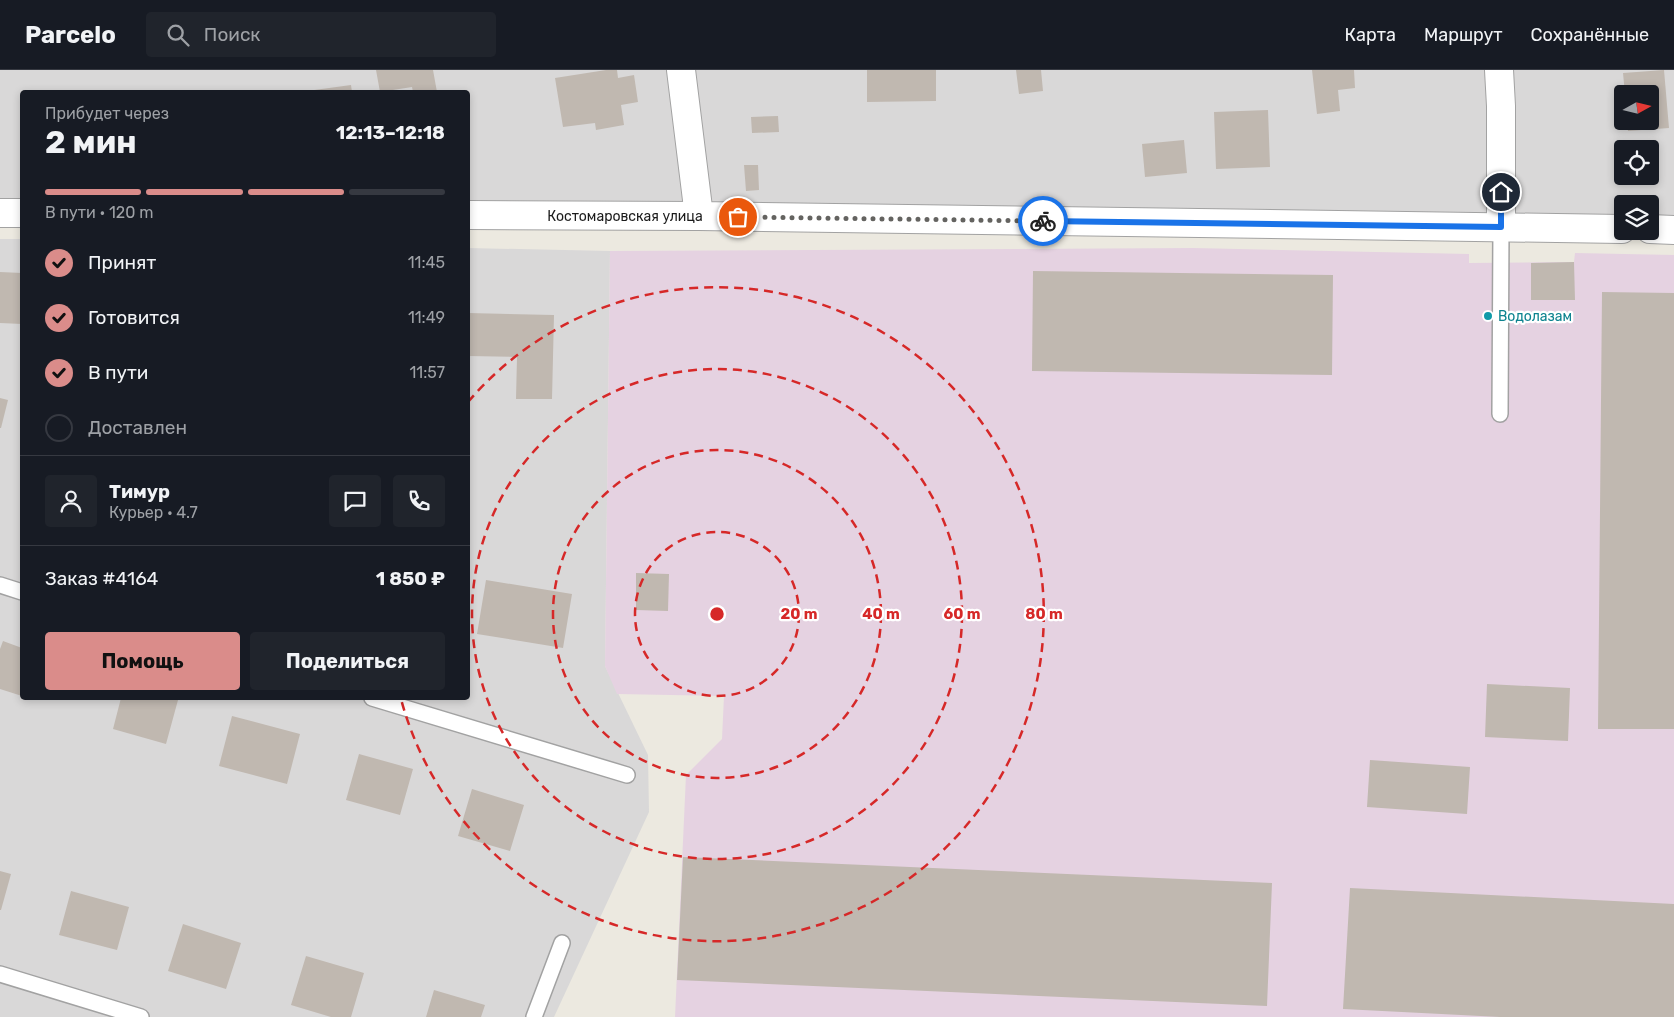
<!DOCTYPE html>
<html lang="ru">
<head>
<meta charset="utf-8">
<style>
	body { margin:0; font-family:Rubik,sans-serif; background:#20242c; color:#f1f3f6; height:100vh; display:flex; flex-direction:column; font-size:19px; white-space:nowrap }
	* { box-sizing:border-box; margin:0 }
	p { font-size:16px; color:#9ea1a6 }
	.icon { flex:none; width:28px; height:28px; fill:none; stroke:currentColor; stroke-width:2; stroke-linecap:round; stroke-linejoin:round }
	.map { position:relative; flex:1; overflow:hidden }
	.details { position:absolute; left:20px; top:20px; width:450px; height:610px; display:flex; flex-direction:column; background:#171b24; border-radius:5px; box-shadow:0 2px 8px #0003 }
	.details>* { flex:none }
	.needle { width:32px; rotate:82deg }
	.controls { position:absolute; left:1614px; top:15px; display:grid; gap:10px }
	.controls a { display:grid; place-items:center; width:45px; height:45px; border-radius:5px; background:#171b24; box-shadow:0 2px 8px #0003; font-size:25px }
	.pin { position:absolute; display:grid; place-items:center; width:42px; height:42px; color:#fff; margin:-21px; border:2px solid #fff; border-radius:50%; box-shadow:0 1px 5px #0007 }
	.courier { position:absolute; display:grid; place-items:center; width:50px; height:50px; margin:-25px; border:4px solid #1a73e8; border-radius:50%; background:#fff; color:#222; box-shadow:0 1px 6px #0007 }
	.overview em { font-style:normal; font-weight:700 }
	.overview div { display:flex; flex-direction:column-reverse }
	.overview { display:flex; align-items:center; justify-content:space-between; height:85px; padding:0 25px }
	h1 { font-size:32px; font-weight:700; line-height:38px }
	.bar { display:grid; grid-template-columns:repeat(4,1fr); gap:8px 5px; align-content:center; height:60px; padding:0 25px }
	.bar i { height:6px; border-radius:4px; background:#363941 }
	.bar .current { background:#da8c8a }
	.bar p { grid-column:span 4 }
	.line { display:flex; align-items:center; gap:12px; padding:0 25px; border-top:1px solid #363941 }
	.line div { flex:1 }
	.round { display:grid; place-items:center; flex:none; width:52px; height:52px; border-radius:5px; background:#20242c }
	ol { padding:0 25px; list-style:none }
	li { display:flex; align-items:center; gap:15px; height:55px }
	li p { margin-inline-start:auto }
	li .icon { padding:5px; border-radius:50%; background:#da8c8a; color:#111; stroke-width:4 }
	li:last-child { color:#9ea1a6 }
	li i { width:28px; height:28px; border:2px solid #363941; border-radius:50% }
	.cta { display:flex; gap:10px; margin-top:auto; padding:10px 25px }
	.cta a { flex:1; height:58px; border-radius:5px; background:#da8c8a; color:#111; font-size:20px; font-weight:700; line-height:58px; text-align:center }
	.cta a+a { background:#20242c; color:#f1f3f6 }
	header { display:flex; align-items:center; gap:30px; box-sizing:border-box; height:70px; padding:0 25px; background:#171b24; border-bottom:1px solid #363941 }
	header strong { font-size:24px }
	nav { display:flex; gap:28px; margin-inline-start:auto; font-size:18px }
	.search { width:350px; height:45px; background:#20242c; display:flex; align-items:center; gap:12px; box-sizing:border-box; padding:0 18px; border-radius:5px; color:#9ea1a6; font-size:19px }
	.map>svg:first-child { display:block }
	.residential { fill:#d9d8d8; fill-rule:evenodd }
	.industrial { fill:#e5d2e1 }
	.building { fill:#c0b8b0 }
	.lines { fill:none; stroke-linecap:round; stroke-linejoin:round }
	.service-casing { stroke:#a2a2a2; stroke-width:18 }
	.minor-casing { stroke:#a2a2a2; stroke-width:30 }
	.tertiary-casing { stroke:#a2a2a2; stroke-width:30 }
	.service { stroke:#fff; stroke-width:15 }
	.minor { stroke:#fff; stroke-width:28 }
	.tertiary { stroke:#fff; stroke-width:28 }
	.done { stroke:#646360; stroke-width:5; stroke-dasharray:0 9 }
	.route { stroke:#1a73e8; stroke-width:6 }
	.ring { fill:none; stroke:#d62828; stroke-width:2.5; stroke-dasharray:9 6 }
	.culture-dot { fill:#0f9aa8; stroke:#fff; stroke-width:2 }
	.labels { text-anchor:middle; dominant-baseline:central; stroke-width:4.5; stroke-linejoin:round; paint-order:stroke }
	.street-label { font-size:14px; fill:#1b1b1b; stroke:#fff }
	.culture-label { font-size:14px; fill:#0d838f; stroke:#fff; text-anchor:start }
	.centre { fill:#d62828; stroke:#fff; stroke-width:2.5 }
	.ring-label { font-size:15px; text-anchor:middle; font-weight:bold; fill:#d62828; stroke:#fff; stroke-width:4.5; stroke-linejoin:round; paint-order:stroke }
</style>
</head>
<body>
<header>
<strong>Parcelo</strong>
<div class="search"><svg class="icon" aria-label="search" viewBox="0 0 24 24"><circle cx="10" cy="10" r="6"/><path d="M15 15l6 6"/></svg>Поиск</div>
<nav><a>Карта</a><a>Маршрут</a><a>Сохранённые</a></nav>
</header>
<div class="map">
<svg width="1674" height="947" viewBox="0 0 1674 947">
	<rect width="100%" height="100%" fill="#ece9e0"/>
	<path class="residential" d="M0 0H1674V170L468 139V22H22V128H0ZM1622 24H1650V51H1622ZM1622 79H1650V106H1622ZM1622 134H1650V161H1622Z
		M0 169H22V628H468V178L610 181 605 596 648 685 649 742 554 947H0Z"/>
	<path class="industrial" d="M1193 178 1469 184V193L1574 192 1575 183 1674 185V947H675L686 705 722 669 724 626 617 624 605 596 610 181Z"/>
	<path class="building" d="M376 0H433L437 22H413L412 17 380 22Z
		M606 0H617L618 8 634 5 638 32 621 35 624 55 596 60 595 53 563 57 555 8Z
		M867 0H936V31L867 32Z
		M1016 0H1041L1043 21 1019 24Z
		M1312 0H1354L1355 18 1338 20 1340 41 1317 44Z
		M1664 0 1669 58 1628 61 1627 51H1650V24H1625L1623 3Z
		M351 15 352 22H307V21Z
		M1268 40 1270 97 1216 99 1214 42Z
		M778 46 779 62 752 63 751 47Z
		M1184 70 1187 103 1145 107 1142 74Z
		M744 95H758L759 120 746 121Z
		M1574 192 1575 230H1531V193Z
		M1033 201 1333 205 1332 305 1032 301Z
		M0 202 22 203V254L0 253Z
		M1602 222 1674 223V659H1598Z
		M468 243 554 245 552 329H516L517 287 468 286Z
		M0 328 8 330 1 358H0Z
		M636 503 669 504 668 541 636 540Z
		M486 510 572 524 563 578 477 564Z
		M3 571 22 578V626L0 619V579Z
		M1487 614 1570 618 1568 671 1485 667Z
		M121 628H168L178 630 166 674 113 659Z
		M232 646 300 664 287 714 219 696Z
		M359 684 413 699 400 745 346 730Z
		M1370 690 1470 697 1467 744 1367 737Z
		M472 719 524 735 510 781 458 766Z
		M683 787 1272 813 1267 936 677 910Z
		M0 801 11 804 1 840H0Z
		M1350 818 1674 834V947H1500L1343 939Z
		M71 821 129 837 117 880 59 865Z
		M183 854 241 873 226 919 168 901Z
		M306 886 364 903 351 947H331L291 935Z
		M434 920 485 935 481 947H426Z"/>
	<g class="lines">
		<defs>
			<path id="service" d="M1500 344 1501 157
				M0 515 22 522
				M372 628 627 705
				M0 904 141 947
				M534 947 562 873"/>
			<path id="minor" d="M1499 0 1501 36V157"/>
			<path id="tertiary" d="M681 0 699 146
				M0 143H22
				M468 145 699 146 1622 159
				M1650 159 1674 160"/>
		</defs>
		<use href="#service" class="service-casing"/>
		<use href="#minor" class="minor-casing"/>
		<use href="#tertiary" class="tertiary-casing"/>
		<use href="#service" class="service"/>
		<use href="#minor" class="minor"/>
		<use href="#tertiary" class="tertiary"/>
	</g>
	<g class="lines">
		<path class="done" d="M738 147 1043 151"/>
		<path class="route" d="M1043 151 1501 157V122"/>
	</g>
	<g class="ring">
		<circle cx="717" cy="544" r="82"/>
		<circle cx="717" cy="544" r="164"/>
		<circle cx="717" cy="544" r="245"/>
		<path d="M468 332A327 327 0 1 1 401 629"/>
	</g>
	<circle class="culture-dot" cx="1488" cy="246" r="5"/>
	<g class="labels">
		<g class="street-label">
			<text x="625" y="146">Костомаровская улица</text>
		</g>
		<g class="culture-label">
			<text x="1498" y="246">Водолазам</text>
		</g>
	</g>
	<circle cx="717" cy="544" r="8" class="centre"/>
	<g class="ring-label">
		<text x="799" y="549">20 m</text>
		<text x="881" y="549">40 m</text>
		<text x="962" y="549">60 m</text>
		<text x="1044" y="549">80 m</text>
	</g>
</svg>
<div class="controls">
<a><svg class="needle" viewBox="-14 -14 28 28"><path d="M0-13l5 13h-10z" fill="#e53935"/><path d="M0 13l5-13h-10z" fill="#9ea1a6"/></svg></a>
<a><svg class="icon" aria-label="locate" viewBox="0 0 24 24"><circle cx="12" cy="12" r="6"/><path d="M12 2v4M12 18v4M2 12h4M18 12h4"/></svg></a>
<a><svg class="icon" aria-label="layers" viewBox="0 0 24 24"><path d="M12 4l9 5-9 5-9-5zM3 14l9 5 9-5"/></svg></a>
</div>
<div class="pin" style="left:738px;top:147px;background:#ea580c"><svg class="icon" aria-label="bag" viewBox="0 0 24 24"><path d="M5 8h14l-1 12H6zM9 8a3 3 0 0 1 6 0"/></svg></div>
<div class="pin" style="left:1501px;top:122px;background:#1f2937"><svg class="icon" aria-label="home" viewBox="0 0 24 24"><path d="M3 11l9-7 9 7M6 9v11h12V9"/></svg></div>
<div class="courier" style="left:1043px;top:151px"><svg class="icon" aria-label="bike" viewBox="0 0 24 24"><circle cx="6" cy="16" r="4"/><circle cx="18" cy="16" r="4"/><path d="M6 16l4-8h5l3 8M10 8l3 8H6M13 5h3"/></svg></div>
<section class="details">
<div class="overview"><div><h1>2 мин</h1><p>Прибудет через</p></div><em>12:13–12:18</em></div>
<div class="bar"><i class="current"></i><i class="current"></i><i class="current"></i><i></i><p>В пути · 120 m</p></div>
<ol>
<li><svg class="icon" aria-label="check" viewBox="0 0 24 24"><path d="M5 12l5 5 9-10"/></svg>Принят<p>11:45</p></li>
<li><svg class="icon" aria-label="check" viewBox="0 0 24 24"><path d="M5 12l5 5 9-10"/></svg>Готовится<p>11:49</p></li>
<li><svg class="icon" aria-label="check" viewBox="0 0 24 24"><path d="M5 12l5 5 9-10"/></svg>В пути<p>11:57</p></li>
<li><i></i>Доставлен</li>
</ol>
<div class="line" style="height:90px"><a class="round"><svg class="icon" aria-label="person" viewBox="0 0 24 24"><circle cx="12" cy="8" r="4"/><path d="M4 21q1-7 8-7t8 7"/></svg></a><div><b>Тимур</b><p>Курьер · 4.7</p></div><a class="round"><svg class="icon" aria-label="chat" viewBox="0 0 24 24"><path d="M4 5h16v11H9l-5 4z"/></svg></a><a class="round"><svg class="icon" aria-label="phone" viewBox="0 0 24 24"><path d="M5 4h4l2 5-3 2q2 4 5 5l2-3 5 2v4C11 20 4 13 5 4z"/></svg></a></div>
<div class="line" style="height:65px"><div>Заказ #4164</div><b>1 850 ₽</b></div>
<div class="cta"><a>Помощь</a><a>Поделиться</a></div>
</section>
</div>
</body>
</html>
